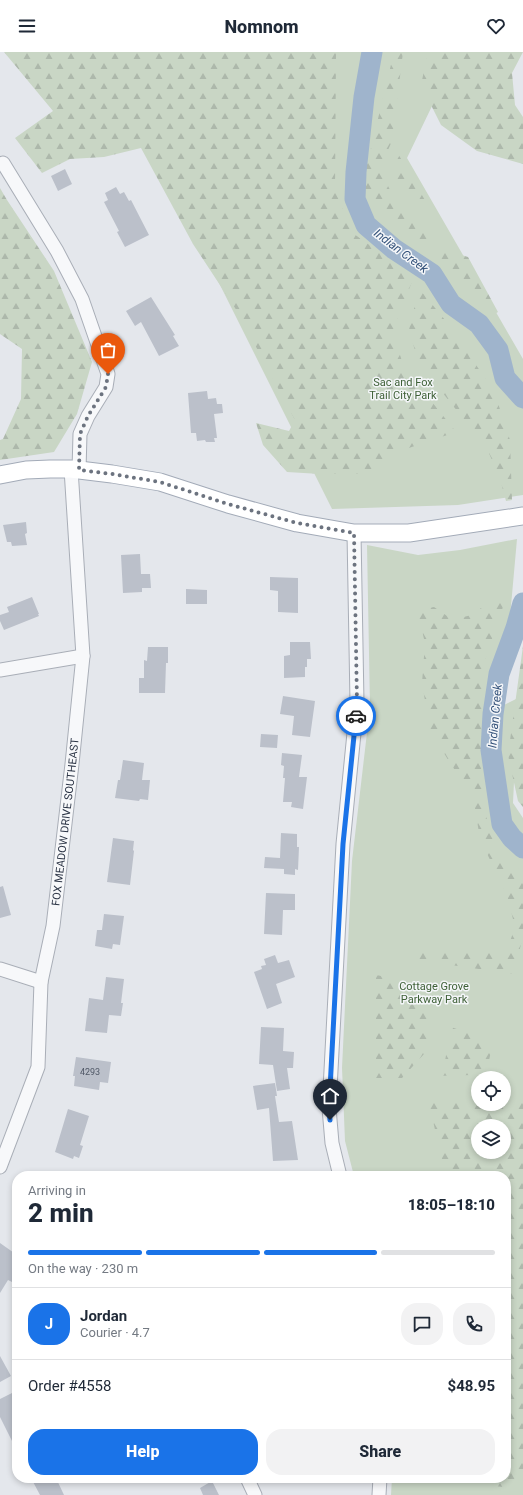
<!DOCTYPE html>
<html lang="en">
<head>
<meta charset="utf-8">
<style>
	body { margin:0; font-family:Roboto,sans-serif; background:#f2f2f3; color:#1f2937; height:100vh; display:flex; flex-direction:column; font-size:15px; white-space:nowrap }
	* { box-sizing:border-box; margin:0 }
	p { font-size:13px; color:#747a83 }
	.icon { flex:none; width:22px; height:22px; fill:none; stroke:currentColor; stroke-width:2; stroke-linecap:round; stroke-linejoin:round }
	.map { position:relative; flex:1; overflow:hidden }
	.sheet { position:absolute; left:12px; top:1119px; width:499px; height:312px; display:flex; flex-direction:column; background:#fff; border-radius:16px; box-shadow:0 2px 6px #0003 }
	.sheet>* { flex:none }
	.fabs { position:absolute; left:471px; top:1019px; display:grid; gap:8px }
	.fabs a { display:grid; place-items:center; width:40px; height:40px; border-radius:50%; background:#fff; box-shadow:0 2px 6px #0003; font-size:20px }
	.pin { position:absolute; display:grid; place-items:center; width:34px; height:34px; color:#fff; margin:-41px -17px; border-radius:50% 50% 50% 0; rotate:-45deg; box-shadow:0 0 4px #0007 }
	.pin .icon { rotate:45deg }
	.courier { position:absolute; display:grid; place-items:center; width:40px; height:40px; margin:-20px; border:3px solid #1a73e8; border-radius:50%; background:#fff; color:#222; box-shadow:0 1px 5px #0007 }
	.head em { font-style:normal; font-weight:800 }
	.head div { display:flex; flex-direction:column-reverse }
	.head { display:flex; align-items:center; justify-content:space-between; height:68px; padding:0 16px }
	h1 { font-size:26px; font-weight:800; line-height:30px }
	.bar { display:grid; grid-template-columns:repeat(4,1fr); gap:6px 4px; align-content:center; height:48px; padding:0 16px }
	.bar i { height:5px; border-radius:3px; background:#e0e1e3 }
	.bar .active { background:#1a73e8 }
	.bar p { grid-column:span 4 }
	.line { display:flex; align-items:center; gap:10px; padding:0 16px; border-top:1px solid #e0e1e3 }
	.line div { flex:1 }
	.round { display:grid; place-items:center; flex:none; width:42px; height:42px; border-radius:16px; background:#f2f2f3 }
	.primary-button { display:flex; gap:8px; margin-top:auto; padding:8px 16px }
	.primary-button a { flex:1; height:46px; border-radius:16px; background:#1a73e8; color:#fff; font-size:16px; font-weight:800; line-height:46px; text-align:center }
	.primary-button a+a { background:#f2f2f3; color:#1f2937 }
	header { display:flex; justify-content:space-between; align-items:center; height:52px; padding:0 16px; background:#fff; font-size:18px; font-weight:800 }
	.map>svg:first-child { display:block }
	.green { fill:#c9d6c5; fill-rule:evenodd }
	.forest { fill:url(#forest-firs); fill-rule:evenodd }
	.lines { fill:none; stroke-linecap:round; stroke-linejoin:round }
	.river { stroke:#9fb4cc; stroke-width:21 }
	.building { fill:#bbc0ca }
	.minor-casing { stroke:#a9aeb7; stroke-width:15 }
	.major-casing { stroke:#a3abb8; stroke-width:19 }
	.minor { stroke:#f7f8fa; stroke-width:13 }
	.major { stroke:#fff; stroke-width:17 }
	.done { stroke:#6c737f; stroke-width:4; stroke-dasharray:0 7.2 }
	.route { stroke:#1a73e8; stroke-width:5 }
	.labels { text-anchor:middle; dominant-baseline:central; stroke-width:3; stroke-linejoin:round; paint-order:stroke }
	.number-label { font-size:9px; fill:#4f5766 }
	.park-label { font-size:11px; fill:#3f6138; stroke:#f4f6f9 }
	.street-label { font-size:11px; fill:#2b3445; stroke:#f4f6f9 }
	.water-label { font-size:12px; font-style:italic; fill:#34527a; stroke:#f4f6f9 }
</style>
</head>
<body>
<header><svg class="icon" aria-label="menu" viewBox="0 0 24 24"><path d="M4 6h16M4 12h16M4 18h16"/></svg>Nomnom<svg class="icon" aria-label="heart" viewBox="0 0 24 24"><path d="M12 20l-8-8c-3-5 5-10 8-4 3-6 11-1 8 4z"/></svg></header>
<div class="map">
<svg width="523" height="1443" viewBox="0 0 523 1443">
	<defs>
		<pattern id="forest-firs" width="22" height="20" patternUnits="userSpaceOnUse"><rect width="22" height="20" fill="#c9d6c5"/><path d="M5 1l3.5 6h-7zM16 11l3.5 6h-7z" fill="#adb8ab"/></pattern>
	</defs>
	<rect width="100%" height="100%" fill="#e4e7ec"/>
	<path class="green" d="M192 0H458L407 106 523 307V443L458 453 332 457 121 35Z
		M517 487 502 654 518 646 513 751 523 766V1443H391L392 1426H506V1124H354L345 1089 342 1016 352 809 370 655 367 493 418 503 460 498ZM478 1026H504V1052H478ZM478 1074H504V1100H478Z"/>
	<path class="forest" d="M4 0H336L335 139 354 182 414 225 398 264 394 285 404 315 456 380 397 400 372 422H320L287 420 263 393 256 371 289 379 295 368 237 259 193 192 141 96 104 105 70 107 42 121 15 86 53 59Z
		M394 0H403L392 89 384 107 386 130 395 148 432 185 429 202 380 155 365 137V121Z
		M428 0H523L512 21 515 53 523 65V112L477 99 441 73 421 33Z
		M397 100 426 150 420 155C415 152 406 148 403 142 394 130 393 114 397 100Z
		M0 136 7 148 54 219 92 310 77 362 54 400 0 408V388L3 387 21 347 22 297 0 282Z
		M445 198 468 205 498 260 493 263 440 209Z
		M421 239 445 268 494 339 510 388 512 448 506 449 499 423 486 395 434 330 417 304 409 280 410 267Z
		M509 537 484 611 481 721 485 761 496 797 523 821V885L513 922 416 908 421 900 507 898 515 875 507 843 480 787 473 744 450 711 430 678 422 631 425 591 417 558 434 555 453 568 471 563Z
		M523 594V755L518 749 508 703Z
		M376 923 397 927 432 960 424 1002 402 1026H376Z
		M451 975 493 990 488 1013 473 1023 434 1024 445 1009Z
		M428 1048 478 1049V1052H504V1049L523 1050V1421L503 1435 487 1433 492 1426H506V1124H446ZM478 1074H504V1100H478Z"/>
	<g class="lines">
		<path class="river" d="M372 0 364 45 356 120 355 147 366 173 394 197 432 222 451 252 479 272 498 298 505 326 523 346
			M523 551 516 576 499 622 493 662 491 698 502 772 512 786 523 796"/>
	</g>
	<path class="building" d="M65 117 72 132 58 139 51 124Z
		M116 135 120 142 124 140 129 149 131 148 149 183 125 195 117 180 119 179 104 150 108 148 105 141Z
		M151 245 175 283 173 284 179 294 159 304 141 270 135 274 126 259Z
		M207 339 208 347 216 346 217 352H222L223 361 214 362 217 386H214L215 390H206L205 388 197 389 196 381H191L188 341Z
		M26 470 27 481 25 482 27 493 12 494 11 490H7L3 473Z
		M140 502 141 522H150L151 536H142V540L123 541 121 503Z
		M270 525 298 526V561L278 560V539L270 538Z
		M186 537 207 538V552H186Z
		M32 545 39 562H38L39 564 4 578 0 569V563L9 560 7 555Z
		M290 590H310L311 607H307V615H305V625L284 626V604L290 603Z
		M148 595H168V611H166L165 641H139V626H144V608L147 609Z
		M283 644 315 649 310 685 292 683 294 664 280 662Z
		M261 682 278 683 277 696 260 695Z
		M282 701 302 703 299 725H307L303 757 291 755 292 750H283L285 726H283L284 714 281 713Z
		M123 708 144 711 142 728H150L148 748 140 747 139 749 115 746 118 728H120Z
		M281 781 297 782V795H299L298 818 295 817V823L284 822V817L264 816 265 805 280 806Z
		M113 786 134 789 133 798 134 799 130 833 107 830Z
		M3 834 11 863 0 866V835Z
		M266 841 295 842V858H283L282 883 264 882Z
		M104 862 124 864 120 893 113 892 112 897 95 894 97 878H102Z
		M275 903 278 911 289 908 295 925 276 932 282 951 267 957 254 920 262 917 261 914 266 913 264 907Z
		M106 925 124 927 121 951H123L121 964 109 963 107 981 85 979 89 946 103 948Z
		M261 975 284 976 283 999 294 1000 293 1016H287L290 1037 277 1039 273 1013 259 1012Z
		M76 1005 111 1010 108 1031 100 1030 99 1038 74 1034 75 1024H73Z
		M275 1031 277 1044H275L279 1070 292 1069 298 1108 273 1109 269 1056 257 1058 253 1034Z
		M68 1057 89 1064 80 1093 83 1094 79 1106 74 1104 73 1107 55 1100Z
		M0 1191 17 1203V1222L12 1230 8 1228 0 1241Z
		M0 1304 11 1324 0 1330Z
		M14 1340 17 1346V1399L0 1365V1347Z
		M31 1426H56L64 1443H40Z
		M212 1429 219 1443H203L200 1436Z"/>
	<g class="lines">
		<defs>
			<g id="minor">
				<path d="M3 111 57 199 82 247 108 322 106 335 88 364 80 382 79 418"/>
				<path d="M0 618 83 604"/>
				<path d="M0 917 41 930"/>
				<path id="s1" d="M0 1115 38 1015 41 930 53 874 72 712 83 604 71 417"/>
				<path d="M340 1124 332 1091 329 1056 343 792 357 651 354 481"/>
				<path d="M247 1426 255 1443"/>
				<path d="M379 1443 380 1426"/>
			</g>
			<path id="major" d="M0 423 26 418 50 417H71L112 422 160 430 228 452 297 471 354 481H409L523 464"/>
		</defs>
		<use href="#minor" class="minor-casing"/>
		<use href="#major" class="major-casing"/>
		<use href="#minor" class="minor"/>
		<use href="#major" class="major"/>
	</g>
	<g class="lines">
		<path class="done" d="M108 322 106 335 88 364 80 382 79 418 112 422 160 430 228 452 297 471 354 481 357 651 356 664"/>
		<path class="route" d="M330 1068 329 1056 343 792 356 664"/>
	</g>
	<g class="labels">
		<g class="number-label">
			<text x="90" y="1020">4293</text>
		</g>
		<g class="park-label">
			<text x="403" y="330">Sac and Fox<tspan x="403" dy="13">Trail City Park</tspan></text>
			<text x="434" y="934">Cottage Grove<tspan x="434" dy="13">Parkway Park</tspan></text>
		</g>
		<g class="street-label">
			<text stroke="none"><textPath href="#s1" startOffset="354">FOX MEADOW DRIVE SOUTHEAST</textPath></text>
		</g>
		<g class="water-label">
			<text transform="translate(401 199) rotate(37)">Indian Creek</text>
			<text transform="translate(495 664) rotate(-85)">Indian Creek</text>
		</g>
	</g>
</svg>
<div class="fabs">
<a><svg class="icon" aria-label="locate" viewBox="0 0 24 24"><circle cx="12" cy="12" r="6"/><path d="M12 2v4M12 18v4M2 12h4M18 12h4"/></svg></a>
<a><svg class="icon" aria-label="layers" viewBox="0 0 24 24"><path d="M12 4l9 5-9 5-9-5zM3 14l9 5 9-5"/></svg></a>
</div>
<div class="pin" style="left:108px;top:322px;background:#ea580c"><svg class="icon" aria-label="bag" viewBox="0 0 24 24"><path d="M5 8h14l-1 12H6zM9 8a3 3 0 0 1 6 0"/></svg></div>
<div class="pin" style="left:330px;top:1068px;background:#1f2937"><svg class="icon" aria-label="home" viewBox="0 0 24 24"><path d="M3 11l9-7 9 7M6 9v11h12V9"/></svg></div>
<div class="courier" style="left:356px;top:664px"><svg class="icon" aria-label="car" viewBox="0 0 24 24"><path d="M5 17H2v-5l4-1 3-4h7l3 4 3 1v5h-3M9 17h6M6 11h13"/><circle cx="7" cy="17" r="2"/><circle cx="17" cy="17" r="2"/></svg></div>
<section class="sheet">
<div class="head"><div><h1>2 min</h1><p>Arriving in</p></div><em>18:05–18:10</em></div>
<div class="bar"><i class="active"></i><i class="active"></i><i class="active"></i><i></i><p>On the way · 230 m</p></div>
<div class="line" style="height:72px"><b class="round" style="background:#1a73e8;color:#fff">J</b><div><b>Jordan</b><p>Courier · 4.7</p></div><a class="round"><svg class="icon" aria-label="chat" viewBox="0 0 24 24"><path d="M4 5h16v11H9l-5 4z"/></svg></a><a class="round"><svg class="icon" aria-label="phone" viewBox="0 0 24 24"><path d="M5 4h4l2 5-3 2q2 4 5 5l2-3 5 2v4C11 20 4 13 5 4z"/></svg></a></div>
<div class="line" style="height:52px"><div>Order #4558</div><b>$48.95</b></div>
<div class="primary-button"><a>Help</a><a>Share</a></div>
</section>
</div>
</body>
</html>
